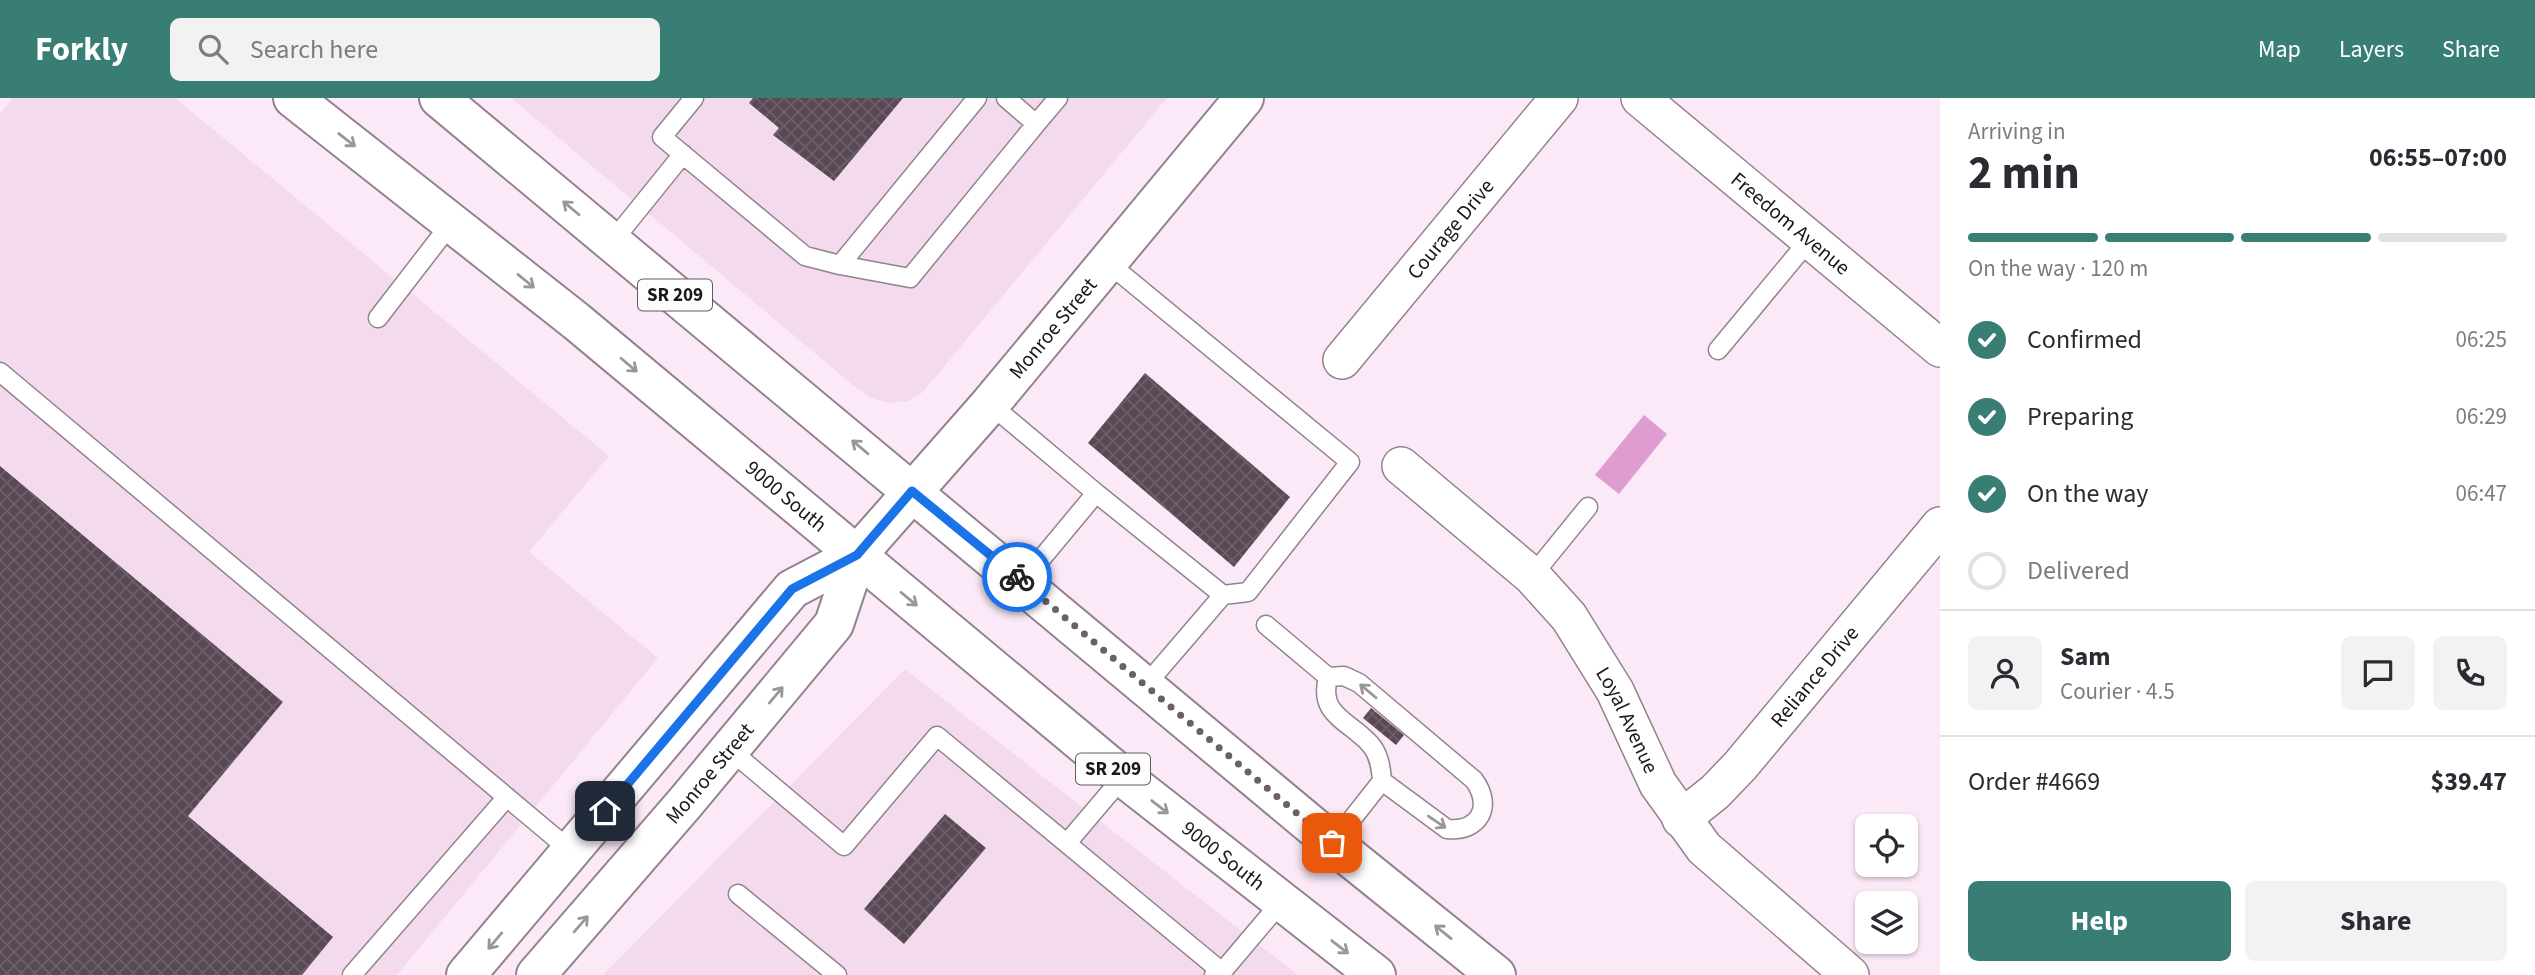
<!DOCTYPE html>
<html lang="en">
<head>
<meta charset="utf-8">
<style>
	body { margin:0; font-family:"Source Sans 3",sans-serif; background:#f2f2f3; color:#2b2b33; height:100vh; display:flex; flex-direction:column; font-size:26px; white-space:nowrap }
	* { box-sizing:border-box; margin:0 }
	p { font-size:23px; color:#7c7c81 }
	.icon { flex:none; width:38px; height:38px; fill:none; stroke:currentColor; stroke-width:2; stroke-linecap:round; stroke-linejoin:round }
	.map { position:relative; flex:1; overflow:hidden }
	.drawer { display:flex; flex-direction:column; background:#fff; width:595px }
	.drawer>* { flex:none }
	.controls { position:absolute; left:1855px; top:716px; display:grid; gap:14px }
	.controls a { display:grid; place-items:center; width:63px; height:63px; border-radius:10px; background:#fff; box-shadow:0 2px 5px #0004; font-size:35px }
	.pin { position:absolute; display:grid; place-items:center; width:60px; height:60px; color:#fff; margin:-30px; border-radius:14px; box-shadow:0 4px 10px #0006 }
	.courier { position:absolute; display:grid; place-items:center; width:70px; height:70px; margin:-35px; border:5px solid #1a73e8; border-radius:50%; background:#fff; color:#222; box-shadow:0 2px 9px #0007 }
	.summary em { font-style:normal; font-weight:700 }
	.summary div { display:flex; flex-direction:column-reverse }
	.summary { display:flex; align-items:center; justify-content:space-between; height:119px; padding:0 28px }
	h1 { font-size:46px; font-weight:700; line-height:52px }
	.bar { display:grid; grid-template-columns:repeat(4,1fr); gap:10px 7px; align-content:center; height:84px; padding:0 28px }
	.bar i { height:9px; border-radius:5px; background:#e1e1e2 }
	.bar .selected { background:#387e75 }
	.bar p { grid-column:span 4 }
	.line { display:flex; align-items:center; gap:18px; padding:0 28px; border-top:2px solid #e1e1e2 }
	.line div { flex:1 }
	.round { display:grid; place-items:center; flex:none; width:74px; height:74px; border-radius:10px; background:#f2f2f3 }
	ol { padding:0 28px; list-style:none }
	li { display:flex; align-items:center; gap:21px; height:77px }
	li p { margin-inline-start:auto }
	li .icon { padding:7px; border-radius:50%; background:#387e75; color:#fff; stroke-width:4 }
	li:last-child { color:#7c7c81 }
	li i { width:38px; height:38px; border:4px solid #e1e1e2; border-radius:50% }
	.button { display:flex; gap:14px; margin-top:auto; padding:14px 28px }
	.button a { flex:1; height:80px; border-radius:10px; background:#387e75; color:#fff; font-size:28px; font-weight:700; line-height:80px; text-align:center }
	.button a+a { background:#f2f2f3; color:#2b2b33 }
	header { display:flex; align-items:center; gap:42px; box-sizing:border-box; height:98px; padding:0 35px; background:#387e75; color:#fff }
	header strong { font-size:33px }
	nav { display:flex; gap:38px; margin-inline-start:auto; font-size:24px }
	.search { width:490px; height:63px; background:#f2f2f3; display:flex; align-items:center; gap:18px; box-sizing:border-box; padding:0 24px; border-radius:10px; color:#7c7c81; font-size:26px }
	main { display:flex; flex:1; min-height:0 }
	.map>svg:first-child { display:block }
	.built { fill:#f4daed }
	.water { fill:#df9cd1 }
	.building { fill:url(#building-cross-hatch) }
	.lines { fill:none; stroke-linecap:round; stroke-linejoin:round }
	.lane-casing { stroke:#93828f; stroke-width:21 }
	.street-casing { stroke:#93828f; stroke-width:40 }
	.secondary-casing { stroke:#93828f; stroke-width:42 }
	.primary-casing { stroke:#93828f; stroke-width:42 }
	.lane { stroke:#fff; stroke-width:18 }
	.street { stroke:#fff; stroke-width:37 }
	.secondary { stroke:#fff; stroke-width:38 }
	.primary { stroke:#fff; stroke-width:38 }
	.oneway { stroke:#999798 }
	.done { stroke:#6b6068; stroke-width:7; stroke-dasharray:0 12.6 }
	.route { stroke:#1a73e8; stroke-width:9 }
	.labels { text-anchor:middle; dominant-baseline:central; stroke-width:7; stroke-linejoin:round; paint-order:stroke }
	.shield { fill:#fdfdfd; stroke:#605c5f; stroke-width:2 }
	.shield-label { font-size:19px; font-weight:bold; fill:#1d171b }
	.street-label { font-size:21px; fill:#1d171b; stroke:#fdfdfd }
</style>
</head>
<body>
<header>
<strong>Forkly</strong>
<div class="search"><svg class="icon" aria-label="search" viewBox="0 0 24 24"><circle cx="10" cy="10" r="6"/><path d="M15 15l6 6"/></svg>Search here</div>
<nav><a>Map</a><a>Layers</a><a>Share</a></nav>
</header>
<main>
<div class="map">
<svg width="1940" height="877" viewBox="0 0 1940 877">
	<defs>
		<pattern id="building-cross-hatch" width="8" height="8" patternUnits="userSpaceOnUse" patternTransform="scale(1.75)"><rect width="8" height="8" fill="#584955"/><path d="M0 0l8 8M0 8l8-8" fill="none" stroke="#6c5f69"/></pattern>
	</defs>
	<rect width="100%" height="100%" fill="#fce9f7"/>
	<path class="built" d="M13 0H175L609 358 529 454 658 560 397 877H0V16Z
		M511 0H1167L923 294 908 303 890 305 871 300 854 288Z
		M905 571 1298 877H603Z"/>
	<path class="water" d="M1644 317 1667 336 1619 396 1595 377Z"/>
	<path class="building" d="M753 0H903L834 83 773 37 779 30 749 5Z
		M1145 275 1290 399 1234 469 1088 345Z
		M0 368 283 604 188 718 333 839 302 877H0Z
		M1371 610 1404 637 1396 647 1363 620Z
		M945 716 986 750 904 846 864 811Z"/>
	<g class="lines">
		<defs>
			<path id="lane" d="M694 0 662 39 805 158 840 167 977 0
				M1006 0 1036 26 1058 0
				M612 144 683 56
				M1107 164 1350 364 1248 494 1223 497
				M840 167 910 180 1036 26
				M378 220 452 124
				M1718 252 1810 141
				M0 274 571 753
				M990 306 1096 395
				M1532 478 1588 409
				M1022 484 1096 395 1223 497 1145 588
				M1266 527 1328 579C1318 618 1349 622 1370 646 1379 656 1381 669 1382 683L1447 731C1480 734 1493 708 1474 682L1359 585 1344 578 1328 579
				M730 652 844 748 937 638 1222 874
				M1067 745 1123 679
				M1333 745 1382 683
				M738 796 837 877
				M352 877 507 699
				M1214 877 1222 874 1282 803"/>
			<g id="street">
				<path id="s1" d="M1640 0 1940 250"/>
				<path id="s2" d="M1342 262 1559 0"/>
				<path id="s3" d="M1401 368 1532 478 1569 519 1615 593 1658 686 1704 750 1850 877"/>
				<path id="s4" d="M1681 721 1715 694 1740 668 1940 428"/>
			</g>
			<g id="secondary">
				<path d="M466 877 792 491 857 457"/>
				<path id="s5" d="M536 877 685 705 834 526 857 457 990 306 1244 0"/>
			</g>
			<g id="primary">
				<path id="s6" d="M293 0 576 223 1123 679 1376 877"/>
				<path d="M439 0 1352 761 1496 877"/>
			</g>
		</defs>
		<use href="#lane" class="lane-casing"/>
		<use href="#street" class="street-casing"/>
		<use href="#secondary" class="secondary-casing"/>
		<use href="#primary" class="primary-casing"/>
		<use href="#lane" class="lane"/>
		<use href="#street" class="street"/>
		<use href="#secondary" class="secondary"/>
		<use href="#primary" class="primary"/>
	</g>
	<defs><path id="oneway-shaft" d="M-6 0H5M1.5-3L5.5 0L1.5 3" fill="none" stroke-width="1.6" stroke-linecap="round" stroke-linejoin="round" transform="scale(1.75)"/></defs>
	<g class="oneway">
		<use href="#oneway-shaft" transform="translate(347 42) rotate(38)"/>
		<use href="#oneway-shaft" transform="translate(571 110) rotate(-140)"/>
		<use href="#oneway-shaft" transform="translate(526 183) rotate(39)"/>
		<use href="#oneway-shaft" transform="translate(629 267) rotate(40)"/>
		<use href="#oneway-shaft" transform="translate(860 349) rotate(-140)"/>
		<use href="#oneway-shaft" transform="translate(909 501) rotate(40)"/>
		<use href="#oneway-shaft" transform="translate(1368 593) rotate(-140)"/>
		<use href="#oneway-shaft" transform="translate(776 597) rotate(-50)"/>
		<use href="#oneway-shaft" transform="translate(1160 709) rotate(38)"/>
		<use href="#oneway-shaft" transform="translate(1437 724) rotate(34)"/>
		<use href="#oneway-shaft" transform="translate(581 826) rotate(-49)"/>
		<use href="#oneway-shaft" transform="translate(1443 834) rotate(-141)"/>
		<use href="#oneway-shaft" transform="translate(495 843) rotate(130)"/>
		<use href="#oneway-shaft" transform="translate(1340 849) rotate(38)"/>
	</g>
	<g class="lines">
		<path class="done" d="M1017 479 1332 745"/>
		<path class="route" d="M605 713 792 491 857 457 912 393 1017 479"/>
	</g>
	<g class="labels">
		<g class="shield">
			<rect x="638" y="181.5" width="74" height="31" rx="5"/>
			<rect x="1076" y="655.5" width="74" height="31" rx="5"/>
		</g>
		<g class="shield-label">
			<text x="675" y="197">SR 209</text>
			<text x="1113" y="671">SR 209</text>
		</g>
		<g class="street-label">
			<text stroke="none"><textPath href="#s1" startOffset="196">Freedom Avenue</textPath></text>
			<text stroke="none"><textPath href="#s2" startOffset="170">Courage Drive</textPath></text>
			<text stroke="none"><textPath href="#s5" startOffset="833">Monroe Street</textPath></text>
			<text stroke="none"><textPath href="#s6" startOffset="634">9000 South</textPath></text>
			<text stroke="none"><textPath href="#s4" startOffset="196">Reliance Drive</textPath></text>
			<text stroke="none"><textPath href="#s3" startOffset="345">Loyal Avenue</textPath></text>
			<text stroke="none"><textPath href="#s5" startOffset="266">Monroe Street</textPath></text>
			<text stroke="none"><textPath href="#s6" startOffset="1200">9000 South</textPath></text>
		</g>
	</g>
</svg>
<div class="controls">
<a><svg class="icon" aria-label="locate" viewBox="0 0 24 24"><circle cx="12" cy="12" r="6"/><path d="M12 2v4M12 18v4M2 12h4M18 12h4"/></svg></a>
<a><svg class="icon" aria-label="layers" viewBox="0 0 24 24"><path d="M12 4l9 5-9 5-9-5zM3 14l9 5 9-5"/></svg></a>
</div>
<div class="pin" style="left:1332px;top:745px;background:#ea580c"><svg class="icon" aria-label="bag" viewBox="0 0 24 24"><path d="M5 8h14l-1 12H6zM9 8a3 3 0 0 1 6 0"/></svg></div>
<div class="pin" style="left:605px;top:713px;background:#1f2937"><svg class="icon" aria-label="home" viewBox="0 0 24 24"><path d="M3 11l9-7 9 7M6 9v11h12V9"/></svg></div>
<div class="courier" style="left:1017px;top:479px"><svg class="icon" aria-label="bike" viewBox="0 0 24 24"><circle cx="6" cy="16" r="4"/><circle cx="18" cy="16" r="4"/><path d="M6 16l4-8h5l3 8M10 8l3 8H6M13 5h3"/></svg></div>
</div>
<section class="drawer">
<div class="summary"><div><h1>2 min</h1><p>Arriving in</p></div><em>06:55–07:00</em></div>
<div class="bar"><i class="selected"></i><i class="selected"></i><i class="selected"></i><i></i><p>On the way · 120 m</p></div>
<ol>
<li><svg class="icon" aria-label="check" viewBox="0 0 24 24"><path d="M5 12l5 5 9-10"/></svg>Confirmed<p>06:25</p></li>
<li><svg class="icon" aria-label="check" viewBox="0 0 24 24"><path d="M5 12l5 5 9-10"/></svg>Preparing<p>06:29</p></li>
<li><svg class="icon" aria-label="check" viewBox="0 0 24 24"><path d="M5 12l5 5 9-10"/></svg>On the way<p>06:47</p></li>
<li><i></i>Delivered</li>
</ol>
<div class="line" style="height:126px"><a class="round"><svg class="icon" aria-label="person" viewBox="0 0 24 24"><circle cx="12" cy="8" r="4"/><path d="M4 21q1-7 8-7t8 7"/></svg></a><div><b>Sam</b><p>Courier · 4.5</p></div><a class="round"><svg class="icon" aria-label="chat" viewBox="0 0 24 24"><path d="M4 5h16v11H9l-5 4z"/></svg></a><a class="round"><svg class="icon" aria-label="phone" viewBox="0 0 24 24"><path d="M5 4h4l2 5-3 2q2 4 5 5l2-3 5 2v4C11 20 4 13 5 4z"/></svg></a></div>
<div class="line" style="height:91px"><div>Order #4669</div><b>$39.47</b></div>
<div class="button"><a>Help</a><a>Share</a></div>
</section>
</main>
</body>
</html>
